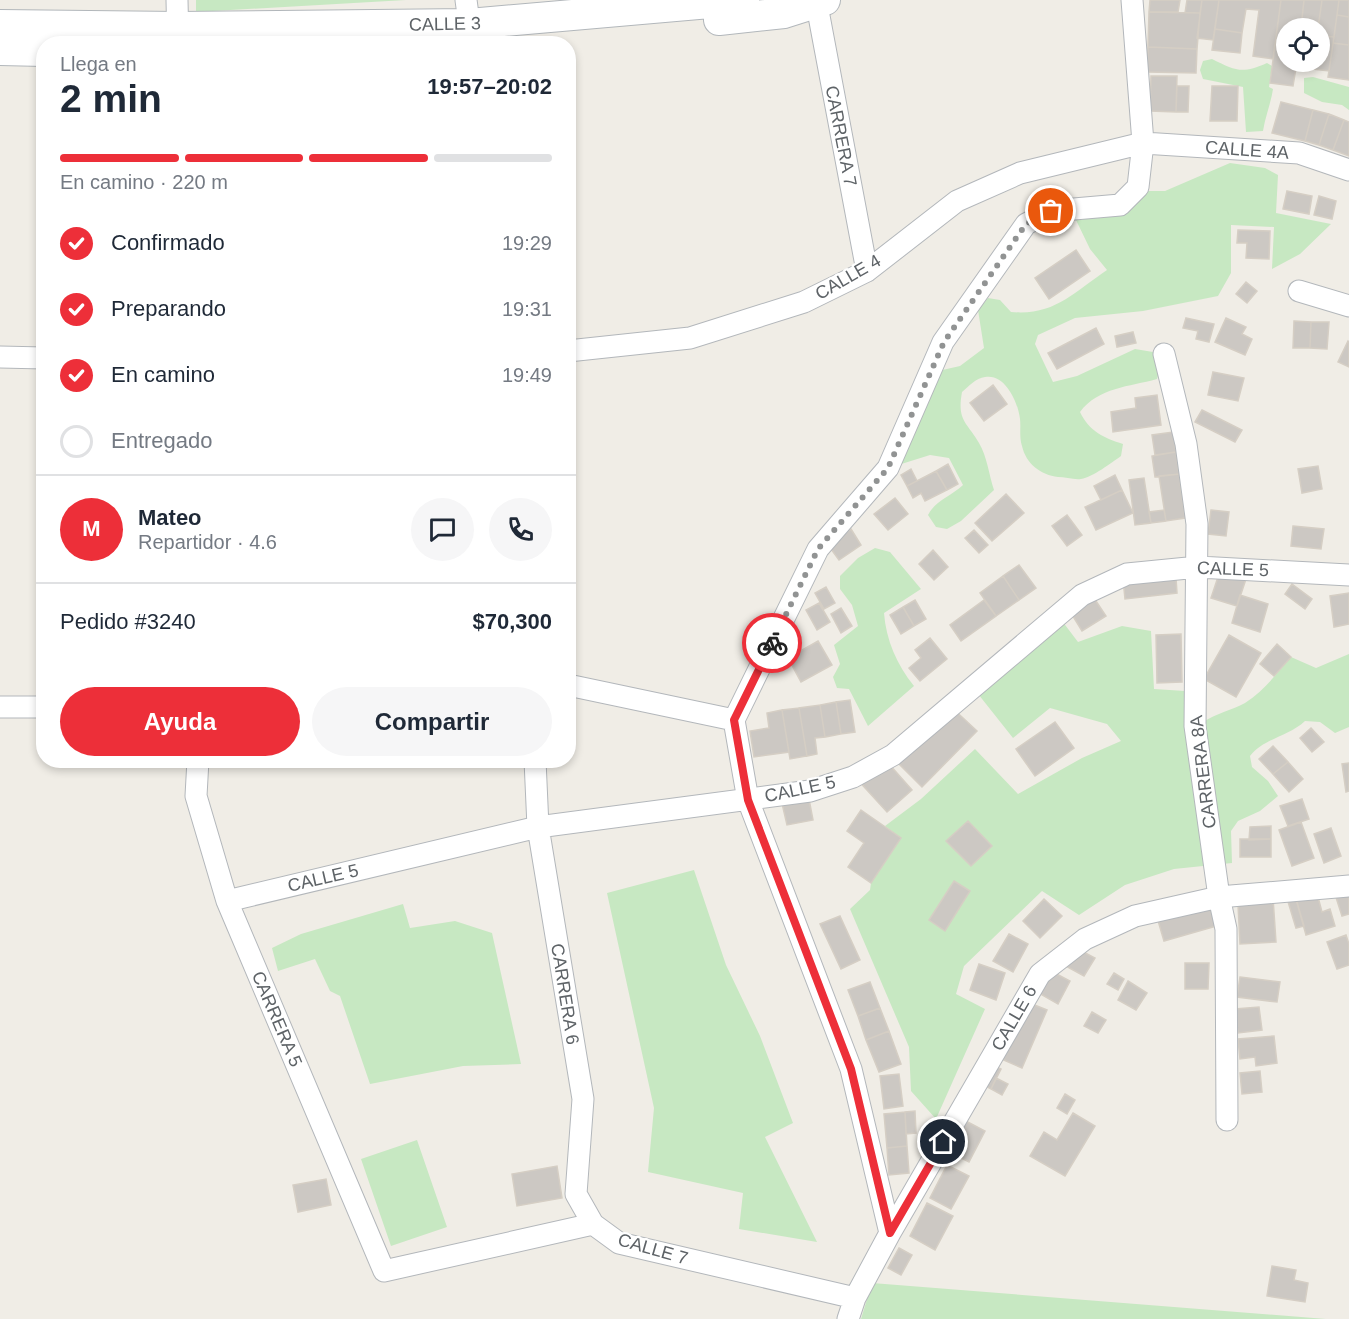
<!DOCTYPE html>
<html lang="es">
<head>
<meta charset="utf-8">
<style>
	body { margin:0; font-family:Helvetica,sans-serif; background:#f6f6f7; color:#1f2937; height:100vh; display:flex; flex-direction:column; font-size:22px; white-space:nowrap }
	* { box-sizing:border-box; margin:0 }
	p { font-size:20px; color:#747a83 }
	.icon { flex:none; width:33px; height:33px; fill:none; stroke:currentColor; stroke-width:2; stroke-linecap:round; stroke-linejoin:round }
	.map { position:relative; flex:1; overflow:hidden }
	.panel { position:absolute; left:36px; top:36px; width:540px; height:732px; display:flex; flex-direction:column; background:#fff; border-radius:24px; box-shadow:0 3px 9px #0003 }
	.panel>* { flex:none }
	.fabs { position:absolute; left:1276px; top:18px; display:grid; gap:12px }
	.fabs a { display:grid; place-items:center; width:54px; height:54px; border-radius:50%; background:#fff; box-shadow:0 3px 9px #0003; font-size:30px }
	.pin { position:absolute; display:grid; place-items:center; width:51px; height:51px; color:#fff; margin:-26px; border:3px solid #fff; border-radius:50%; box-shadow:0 2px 6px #0007 }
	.courier { position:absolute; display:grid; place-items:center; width:60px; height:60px; margin:-30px; border:4px solid #ed2f39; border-radius:50%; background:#fff; color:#222; box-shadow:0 2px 8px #0007 }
	.overview em { font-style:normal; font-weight:800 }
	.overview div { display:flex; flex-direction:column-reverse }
	.overview { display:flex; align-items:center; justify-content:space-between; height:102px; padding:0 24px }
	h1 { font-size:39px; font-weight:800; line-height:45px }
	.bar { display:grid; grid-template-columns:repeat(4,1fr); gap:9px 6px; align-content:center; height:72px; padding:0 24px }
	.bar i { height:8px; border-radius:4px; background:#e0e1e3 }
	.bar .on { background:#ed2f39 }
	.bar p { grid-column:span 4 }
	.line { display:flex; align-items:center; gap:15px; padding:0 24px; border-top:2px solid #e0e1e3 }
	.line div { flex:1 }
	.round { display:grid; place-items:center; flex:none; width:63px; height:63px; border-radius:32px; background:#f6f6f7 }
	ol { padding:0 24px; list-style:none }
	li { display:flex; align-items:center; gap:18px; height:66px }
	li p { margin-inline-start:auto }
	li .icon { padding:6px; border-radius:50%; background:#ed2f39; color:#fff; stroke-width:4 }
	li:last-child { color:#747a83 }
	li i { width:33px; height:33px; border:3px solid #e0e1e3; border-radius:50% }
	.primary-button { display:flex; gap:12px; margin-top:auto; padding:12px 24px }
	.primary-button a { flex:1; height:69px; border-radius:36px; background:#ed2f39; color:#fff; font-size:24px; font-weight:800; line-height:69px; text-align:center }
	.primary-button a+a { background:#f6f6f7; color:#1f2937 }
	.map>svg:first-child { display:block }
	.green { fill:#c7e8c2; fill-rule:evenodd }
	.building { fill:#ccc8c3; stroke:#d5cec4; stroke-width:1.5 }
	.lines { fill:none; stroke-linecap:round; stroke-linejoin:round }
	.street-casing { stroke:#b3b7bb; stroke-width:23 }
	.secondary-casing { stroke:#b2b7bb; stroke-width:32 }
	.street { stroke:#fff; stroke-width:21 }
	.secondary { stroke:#fff; stroke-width:30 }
	.done { stroke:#919393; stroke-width:6; stroke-dasharray:0 10.8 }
	.route { stroke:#ed2f39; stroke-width:8 }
	.labels { text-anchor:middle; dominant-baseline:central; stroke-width:4.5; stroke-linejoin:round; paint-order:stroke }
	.street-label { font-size:18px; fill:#5e6367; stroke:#fff }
</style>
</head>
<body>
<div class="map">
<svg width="1349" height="1319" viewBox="0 0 1349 1319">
	<rect width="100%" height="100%" fill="#f0ede6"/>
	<path class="green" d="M196 0H406L196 12Z
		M1212 59C1236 71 1242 74 1267 63L1272 66 1269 87 1273 89C1271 103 1265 117 1263 131L1246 132 1243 87 1203 79 1200 70 1203 61Z
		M1313 77 1349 87V110L1342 105 1322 102 1304 93V78Z
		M1230 163 1265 168 1278 175 1276 213 1331 224 1300 254 1272 269 1274 227 1231 225V273L1218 296 1143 311 1075 318 1038 335 1035 344 1053 382 1077 376 1135 349 1159 353 1161 365 1157 379C1129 387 1099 387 1080 412 1089 431 1104 438 1123 444L1121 456C1111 463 1093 477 1081 479 1074 480 1065 477 1058 477 1041 475 1026 464 1022 446 1019 437 1021 428 1020 419 1018 402 1005 373 985 377 976 378 968 387 962 392 957 421 966 421 979 443 987 456 989 475 994 490L961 521 947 529 936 527 928 515C935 501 951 496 963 485L949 458 930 455 895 466 938 371 960 366 984 348 978 310 988 298 1000 300 1011 312C1054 316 1073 293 1107 270L1090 249 1076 220 1086 205 1140 191H1165Z
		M875 548 890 552 921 589 884 613C886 640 897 665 914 686L868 726 849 689 837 688 833 677 840 664 834 645 858 626 852 605 840 589V576L858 558Z
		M1053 609 1078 642 1122 626 1151 631 1154 689 1185 691 1184 718 1203 722C1217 713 1232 710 1245 703 1264 691 1277 673 1291 657L1316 668 1349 654V727L1335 733 1320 722 1305 721C1288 737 1264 738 1250 756L1252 767 1268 781 1278 796 1260 811 1238 821 1231 831 1232 863 1174 869 1125 885 1079 915 1042 891 964 966 956 994 985 1009 936 1119 911 1091 909 1047 850 909 870 890 871 883 901 838 885 826 921 799 975 749 1018 794 1082 758 1121 741 1107 724 1050 708 1013 738 967 680ZM968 821 992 846 971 866 947 841ZM954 881 970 891 945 930 929 920Z
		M694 870 726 965 760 1036 793 1123 765 1137 817 1242 739 1229 743 1193 648 1172 654 1108 607 893Z
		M403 904 410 928 455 921 492 933 521 1064 463 1066 370 1084 340 996 330 991 315 959 278 971 272 948 301 934Z
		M417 1140 447 1227 391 1246 361 1159Z
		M872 1283 1326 1319H861Z"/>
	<path class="building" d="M1150 0H1180L1178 12H1149Z
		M1187 0H1202L1200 13H1185Z
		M1202 0H1219L1213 40 1197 38Z
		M1219 0H1281L1273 59 1253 56 1259 10 1246 9 1242 33 1215 29Z
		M1281 0H1304L1301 28H1287V62H1297L1293 86 1270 83Z
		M1304 0H1322L1318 28H1301Z
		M1322 0H1339L1334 37 1320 36 1318 28Z
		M1339 0H1349V17L1337 15Z
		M1149 12 1200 13 1197 49 1148 47Z
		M1337 15 1349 17V45L1333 43Z
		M1215 29 1242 33 1240 53 1212 50Z
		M1320 36 1334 37 1329 71 1313 69 1314 62H1320Z
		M1333 43 1349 45V80L1328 77Z
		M1148 47 1197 49 1196 73 1147 72Z
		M1297 62H1314L1313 69 1296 67Z
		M1151 76H1177L1176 112 1150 111Z
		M1177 86H1189L1188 112H1176Z
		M1212 86H1238L1237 121H1210Z
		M1281 102 1313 110 1305 141 1272 133Z
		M1313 110 1329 114 1319 145 1305 141Z
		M1329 114 1344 120 1333 150 1319 145Z
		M1344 120 1349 122V156L1333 150Z
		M1287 191 1312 196 1309 214 1283 209Z
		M1319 196 1336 201 1332 219 1314 215Z
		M1238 230 1270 231 1269 259 1246 258 1247 243H1237Z
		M1076 250 1090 271 1049 299 1035 278Z
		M1246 282 1257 291 1247 303 1236 294Z
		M1186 318 1214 324 1209 342 1196 339 1198 331 1183 328Z
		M1226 318 1246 327 1242 334 1252 339 1245 355 1215 342Z
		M1294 321 1311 322 1310 348H1293Z
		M1311 322H1329L1327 349 1310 348Z
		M1096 328 1104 344 1057 369 1048 353Z
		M1133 332 1136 343 1117 347 1115 336Z
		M1348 341 1349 342V367L1338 362Z
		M1213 372 1244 378 1238 401 1208 395Z
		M993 385 1007 404 984 421 970 403Z
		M1157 395 1161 425 1113 432 1111 412 1136 408 1135 398Z
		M1202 410 1242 430 1235 442 1195 422Z
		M1173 432 1176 452 1155 455 1152 435Z
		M1176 452 1179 474 1155 477 1152 456Z
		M948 464 958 484 947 490 936 471Z
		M1318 466 1322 489 1302 493 1298 469Z
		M911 469 917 481 907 486 901 475Z
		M936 471 947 490 925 501 921 493 913 498 907 486Z
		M1179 474 1185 518 1166 521 1159 476Z
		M1115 475 1122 490 1101 500 1094 486Z
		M1144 478 1151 523 1135 525 1129 480Z
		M1122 490 1133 513 1096 530 1085 507Z
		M1006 494 1024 513 992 541 975 523Z
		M895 498 908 514 888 530 874 514Z
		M1164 510 1166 521 1151 523 1149 512Z
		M1211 510 1229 512 1226 536 1208 534Z
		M1067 515 1082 535 1067 546 1052 526Z
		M1293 526 1324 529 1321 549 1291 546Z
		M851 529 861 545 839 560 828 545Z
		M974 530 988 545 979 553 965 538Z
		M933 550 948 567 934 580 919 564Z
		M1175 563 1177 593 1125 599 1122 569Z
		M1019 565 1036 588 1019 600 1003 576Z
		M1220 571 1246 579 1237 606 1211 598Z
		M1003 576 1019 600 996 616 980 593Z
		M1292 584 1312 599 1305 609 1285 594Z
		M1086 586 1106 616 1082 631 1063 600Z
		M826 587 835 603 824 609 815 593Z
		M1349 593V624L1334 627 1330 596Z
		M1240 595 1268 604 1260 632 1232 623Z
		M915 600 926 619 914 626 903 607Z
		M984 600 996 616 961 641 950 625Z
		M819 603 830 622 817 630 806 610Z
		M903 607 914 626 901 634 890 615Z
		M841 608 852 626 841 633 831 614Z
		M1181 634 1182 682 1157 683 1156 635Z
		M1229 635 1261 653 1236 697 1204 679Z
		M930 638 947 659 920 681 909 668 921 658 915 650Z
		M818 641 832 665 801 682 788 658Z
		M1277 644 1291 657 1274 676 1260 664Z
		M850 700 855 732 841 734 836 702Z
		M836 702 841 734 825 737 820 705Z
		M948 704 977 731 922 787 894 759Z
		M820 705 825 737 815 738 817 754 807 756 799 708Z
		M799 708 807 756 790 759 782 710Z
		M782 710 789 752 754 757 750 731 769 728 767 713Z
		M1055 722 1074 748 1035 776 1016 749Z
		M1311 728 1324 742 1312 752 1300 738Z
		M1273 746 1288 762 1273 774 1259 759Z
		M881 755 912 790 887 812 856 778Z
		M1288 762 1303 779 1289 792 1273 774Z
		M1349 763V791L1346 792 1342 764Z
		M808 794 813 820 787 825 781 799Z
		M1302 799 1309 819 1288 826 1280 806Z
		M861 810 901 838 871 883 848 867 864 843 847 831Z
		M968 821 992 846 971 866 946 841Z
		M1301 822 1314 858 1292 866 1279 830Z
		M1271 826V839L1249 840 1250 827Z
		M1331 828 1341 856 1324 863 1314 834Z
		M1240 839H1271V857H1240Z
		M954 881 970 891 945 931 929 920Z
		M1272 883 1276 942 1240 944 1237 885Z
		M1349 883V914L1342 916 1333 888Z
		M1315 886 1322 912 1330 909 1335 926 1306 935 1294 892Z
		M1210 891 1220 925 1164 941 1154 907Z
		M1294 892 1304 926 1296 928 1286 895Z
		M1044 899 1062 916 1040 938 1023 921Z
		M840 916 860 960 841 969 820 924Z
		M1009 934 1028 944 1013 972 993 961Z
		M1346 935 1349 944V965L1337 969 1327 942Z
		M1072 946 1095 958 1084 976 1062 964Z
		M1185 963H1209L1208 989H1185Z
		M979 964 1005 973 996 1000 970 990Z
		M1049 970 1070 981 1058 1004 1037 992Z
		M1114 973 1124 979 1118 990 1107 984Z
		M1240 977 1280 982 1277 1002 1237 997Z
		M1128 981 1147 993 1136 1010 1118 1000Z
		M870 982 880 1008 858 1016 848 990Z
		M1022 1000 1047 1010 1022 1068 997 1057Z
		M1259 1007 1262 1030 1238 1033 1235 1009Z
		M880 1008 889 1031 866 1040 858 1016Z
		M1092 1012 1106 1020 1098 1033 1084 1026Z
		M889 1031 901 1064 879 1072 866 1040Z
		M1274 1036 1277 1063 1256 1066 1255 1057 1240 1059 1238 1039Z
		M991 1064 1001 1069 991 1089 980 1083Z
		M1260 1071 1262 1092 1242 1094 1240 1073Z
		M899 1074 903 1106 884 1109 880 1076Z
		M996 1078 1008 1084 1002 1095 991 1089Z
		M1065 1094 1075 1100 1067 1114 1057 1108Z
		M915 1111 916 1133 906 1134 905 1112Z
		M905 1112 907 1146 887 1148 884 1114Z
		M1073 1113 1095 1126 1065 1176 1030 1156 1044 1132 1057 1140Z
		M962 1119 985 1131 969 1162 945 1150Z
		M907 1146 909 1173 889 1175 887 1148Z
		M947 1165 969 1176 951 1209 930 1198Z
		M557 1166 562 1198 517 1206 512 1174Z
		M326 1179 331 1205 298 1212 293 1185Z
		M927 1203 953 1216 935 1250 910 1236Z
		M899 1248 912 1255 901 1275 888 1268Z
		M1272 1266 1296 1270 1294 1280 1308 1283 1305 1302 1267 1296Z"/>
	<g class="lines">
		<defs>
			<path id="street" d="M177 0 178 44
				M466 0 472 44
				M816 0 867 271
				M1299 291 1349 306
				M568 351 690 338 804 302 867 271 957 201 1020 173 1143 143 1299 153 1349 170
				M1164 354 1186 444 1197 524 1195 726 1219 897 1226 929 1227 1120
				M0 357 44 358
				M568 685 734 720
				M0 707H44
				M198 760 196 796 227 901 384 1271 593 1224
				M535 760 538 827 583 1099 576 1194 593 1224 619 1243 855 1298
				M227 901 538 827 810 791 853 777 893 755 1082 595 1127 574 1198 567 1349 575
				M890 1233 851 1069 748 800 734 720 818 549 888 468 943 342 1026 224 1051 211 1120 205 1138 187 1143 143 1132 0
				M848 1319 855 1298 890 1233 1040 974 1085 939 1135 916 1219 897 1349 886"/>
			<path id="secondary" d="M719 20 784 13 825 0
				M0 25 178 27 469 24 744 0
				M0 50 44 51"/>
		</defs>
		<use href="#street" class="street-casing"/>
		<use href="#secondary" class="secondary-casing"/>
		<use href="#street" class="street"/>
		<use href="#secondary" class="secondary"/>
	</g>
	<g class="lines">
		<path class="done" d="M772 643 818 549 888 468 944 342 1026 224 1051 211"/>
		<path class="route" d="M772 643 734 720 748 800 851 1069 890 1233 943 1142"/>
	</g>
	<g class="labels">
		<g class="street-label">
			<text transform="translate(445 24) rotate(-1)">CALLE 3</text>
			<text transform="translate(841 136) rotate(79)">CARRERA 7</text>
			<text transform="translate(1247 150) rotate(4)">CALLE 4A</text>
			<text transform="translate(848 277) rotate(-30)">CALLE 4</text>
			<text transform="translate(1233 569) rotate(2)">CALLE 5</text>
			<text transform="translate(1203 772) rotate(-97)">CARRERA 8A</text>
			<text transform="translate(800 789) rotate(-12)">CALLE 5</text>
			<text transform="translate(323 878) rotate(-13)">CALLE 5</text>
			<text transform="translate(565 994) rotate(81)">CARRERA 6</text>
			<text transform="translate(1014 1018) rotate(-60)">CALLE 6</text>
			<text transform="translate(277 1019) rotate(67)">CARRERA 5</text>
			<text transform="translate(653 1249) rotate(16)">CALLE 7</text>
		</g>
	</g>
</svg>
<div class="fabs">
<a><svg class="icon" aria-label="locate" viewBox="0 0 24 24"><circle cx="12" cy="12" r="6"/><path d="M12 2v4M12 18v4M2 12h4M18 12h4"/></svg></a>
</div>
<div class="pin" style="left:1051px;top:211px;background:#ea580c"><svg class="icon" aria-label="bag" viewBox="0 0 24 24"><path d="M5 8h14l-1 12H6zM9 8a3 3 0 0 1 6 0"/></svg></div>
<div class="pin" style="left:943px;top:1142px;background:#1f2937"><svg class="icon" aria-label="home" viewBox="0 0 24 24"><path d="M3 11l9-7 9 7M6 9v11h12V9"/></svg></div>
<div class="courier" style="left:772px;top:643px"><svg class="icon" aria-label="bike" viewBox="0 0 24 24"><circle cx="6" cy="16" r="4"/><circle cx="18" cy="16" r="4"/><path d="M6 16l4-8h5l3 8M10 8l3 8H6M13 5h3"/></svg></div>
<section class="panel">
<div class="overview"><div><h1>2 min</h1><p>Llega en</p></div><em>19:57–20:02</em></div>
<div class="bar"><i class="on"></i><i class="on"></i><i class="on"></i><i></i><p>En camino · 220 m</p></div>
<ol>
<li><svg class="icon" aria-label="check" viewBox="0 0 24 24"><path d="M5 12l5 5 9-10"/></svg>Confirmado<p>19:29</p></li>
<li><svg class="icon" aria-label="check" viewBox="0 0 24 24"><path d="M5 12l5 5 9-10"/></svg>Preparando<p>19:31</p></li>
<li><svg class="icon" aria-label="check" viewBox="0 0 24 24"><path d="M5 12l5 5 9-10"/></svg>En camino<p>19:49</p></li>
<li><i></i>Entregado</li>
</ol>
<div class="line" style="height:108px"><b class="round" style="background:#ed2f39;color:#fff">M</b><div><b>Mateo</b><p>Repartidor · 4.6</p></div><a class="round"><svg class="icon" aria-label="chat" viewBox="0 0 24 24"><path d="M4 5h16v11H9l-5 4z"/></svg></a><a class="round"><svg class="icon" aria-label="phone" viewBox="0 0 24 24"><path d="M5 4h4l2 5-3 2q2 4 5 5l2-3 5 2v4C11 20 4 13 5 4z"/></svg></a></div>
<div class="line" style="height:78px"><div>Pedido #3240</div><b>$70,300</b></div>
<div class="primary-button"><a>Ayuda</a><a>Compartir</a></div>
</section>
</div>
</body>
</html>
